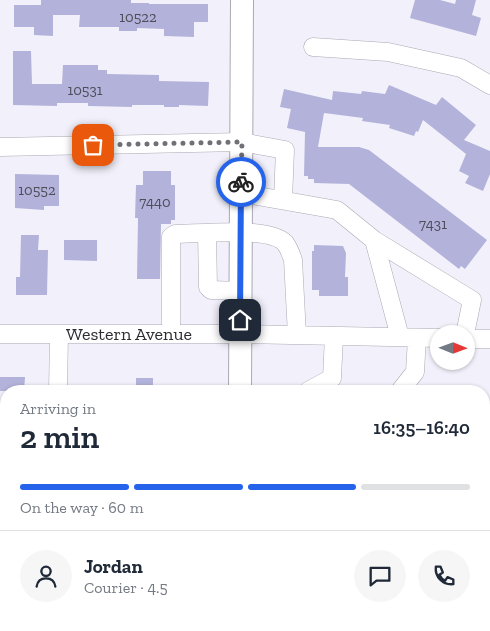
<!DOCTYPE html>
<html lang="en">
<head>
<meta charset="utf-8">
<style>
	body { margin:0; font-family:"Zilla Slab",serif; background:#f6f6f7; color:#1f2937; height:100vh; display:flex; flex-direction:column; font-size:19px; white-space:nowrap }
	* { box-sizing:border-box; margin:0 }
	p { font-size:16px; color:#747a83 }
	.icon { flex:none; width:28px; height:28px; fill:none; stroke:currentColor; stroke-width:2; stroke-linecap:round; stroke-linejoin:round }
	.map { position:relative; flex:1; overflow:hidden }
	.sheet { position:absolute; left:0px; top:385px; width:490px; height:246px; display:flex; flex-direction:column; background:#fff; border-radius:20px 20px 0 0; box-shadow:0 1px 4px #0004 }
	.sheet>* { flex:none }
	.needle { width:32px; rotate:91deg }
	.tools { position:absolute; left:430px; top:325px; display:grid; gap:10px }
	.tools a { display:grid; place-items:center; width:45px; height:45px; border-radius:50%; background:#fff; box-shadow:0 1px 4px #0004; font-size:25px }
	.pin { position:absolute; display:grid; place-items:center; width:42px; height:42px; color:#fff; margin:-21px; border-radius:10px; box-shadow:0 2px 8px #0006 }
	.courier { position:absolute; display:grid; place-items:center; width:50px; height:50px; margin:-25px; border:4px solid #2563eb; border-radius:50%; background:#fff; color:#222; box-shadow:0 1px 6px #0007 }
	.headline em { font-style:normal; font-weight:600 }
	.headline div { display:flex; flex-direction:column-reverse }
	.headline { display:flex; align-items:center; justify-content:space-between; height:85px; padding:0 20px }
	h1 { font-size:32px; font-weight:600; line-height:38px }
	.bar { display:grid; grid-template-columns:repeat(4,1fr); gap:8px 5px; align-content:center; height:60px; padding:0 20px }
	.bar i { height:6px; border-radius:4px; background:#e0e1e3 }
	.bar .selected { background:#2563eb }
	.bar p { grid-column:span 4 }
	.line { display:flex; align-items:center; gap:12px; padding:0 20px; border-top:1px solid #e0e1e3 }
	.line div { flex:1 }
	.round { display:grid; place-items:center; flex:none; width:52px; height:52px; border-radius:26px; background:#f6f6f7 }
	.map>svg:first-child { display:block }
	.building { fill:#b3b2da }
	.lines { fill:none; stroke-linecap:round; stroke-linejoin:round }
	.minor-casing { stroke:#aaa9b3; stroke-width:19 }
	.major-casing { stroke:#aaa9b3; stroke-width:24 }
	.minor { stroke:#fff; stroke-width:18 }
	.major { stroke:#fff; stroke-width:22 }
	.done { stroke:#717076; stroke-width:5; stroke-dasharray:0 9 }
	.route { stroke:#2563eb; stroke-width:6 }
	.labels { text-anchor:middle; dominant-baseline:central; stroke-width:5; stroke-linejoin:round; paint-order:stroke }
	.number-label { font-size:15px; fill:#4e4d5a }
	.street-label { font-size:18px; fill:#2c2b2f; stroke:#fff }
</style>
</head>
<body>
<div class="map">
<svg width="490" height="631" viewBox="0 0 490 631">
	<rect width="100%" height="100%" fill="#f2f1fb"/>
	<path class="building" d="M41 0H131V3H149V4H208V22H194V37L164 36V29L137 28V31H119V27H79L80 15H53V36L34 35V27H14V5H41Z
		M415 0H440L455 4 456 0H476L472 15 481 18 476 36 410 18Z
		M13 51H31L32 84H62L63 65H98V70H107V74L159 75V81L209 82 208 106 179 105V107H164V105H132V107L88 106V103H57V106L13 105Z
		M389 85 436 105 442 97 476 125 464 140 490 151V174L483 191 465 183 469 176 459 171 466 154 423 120 418 132 416 131 414 136 389 128 390 125 362 121 363 118 324 113 318 147H359L369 150 487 240 465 269 461 266 459 269 349 184 314 183V179H308V176H304L305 132 287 128 291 109 280 107 284 89 332 100 333 91 361 94 362 91 385 94Z
		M143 171H171V185H175V220H171V224H161L160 279H137L138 218H135L136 185H143Z
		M15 174 59 175V206H44V210L15 208Z
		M21 235H39L38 250H48L47 295H16V277H20Z
		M64 240H97V261L64 260Z
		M314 245 343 246 346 253 345 277H348V296H319V290H312V251H314Z
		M0 377H25L24 391H0Z
		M136 378H153V391H136Z"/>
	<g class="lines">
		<defs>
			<path id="minor" d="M313 47 388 52 461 68 490 85
				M0 147 241 142 285 150 283 200
				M241 193 337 210 374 240 400 337
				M207 233 208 287 211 290 240 291
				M374 240 472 300 465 334
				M0 334H240L439 338
				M171 334V237L175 234C198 234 269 226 285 243 289 248 291 254 293 260L297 335
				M466 339H490
				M58 391 59 334
				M308 391 332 378 334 336
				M400 391 415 372 417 338
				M484 508H490
				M484 588H490
				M0 607H6
				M56 631V625"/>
			<path id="major" d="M240 391 242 0
				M238 631V625"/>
		</defs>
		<use href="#minor" class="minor-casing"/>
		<use href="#major" class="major-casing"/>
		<use href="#minor" class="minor"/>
		<use href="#major" class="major"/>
	</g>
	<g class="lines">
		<path class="done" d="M93 145 242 142 241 182"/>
		<path class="route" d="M240 320 241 182"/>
	</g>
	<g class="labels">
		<g class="number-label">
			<text x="138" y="17">10522</text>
			<text x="85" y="90">10531</text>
			<text x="37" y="190">10552</text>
			<text x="155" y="202">7440</text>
			<text x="433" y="224">7431</text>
		</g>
		<g class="street-label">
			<text x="129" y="334">Western Avenue</text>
		</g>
	</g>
</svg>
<div class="tools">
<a><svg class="needle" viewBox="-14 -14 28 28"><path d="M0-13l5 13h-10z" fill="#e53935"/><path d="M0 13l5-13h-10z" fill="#747a83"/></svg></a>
</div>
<div class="pin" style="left:93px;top:145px;background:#ea580c"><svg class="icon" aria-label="bag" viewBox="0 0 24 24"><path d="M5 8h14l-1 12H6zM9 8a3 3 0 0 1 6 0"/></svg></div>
<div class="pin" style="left:240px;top:320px;background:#1f2937"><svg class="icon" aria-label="home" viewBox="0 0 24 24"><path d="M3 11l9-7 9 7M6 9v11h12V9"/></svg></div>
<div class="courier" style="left:241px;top:182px"><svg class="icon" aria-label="bike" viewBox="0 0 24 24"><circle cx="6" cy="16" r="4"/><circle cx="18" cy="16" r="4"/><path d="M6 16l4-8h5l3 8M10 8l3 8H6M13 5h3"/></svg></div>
<section class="sheet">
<div class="headline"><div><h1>2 min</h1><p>Arriving in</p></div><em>16:35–16:40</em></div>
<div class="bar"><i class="selected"></i><i class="selected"></i><i class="selected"></i><i></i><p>On the way · 60 m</p></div>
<div class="line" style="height:90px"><a class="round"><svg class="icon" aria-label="person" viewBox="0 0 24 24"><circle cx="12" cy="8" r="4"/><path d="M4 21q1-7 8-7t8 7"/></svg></a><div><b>Jordan</b><p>Courier · 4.5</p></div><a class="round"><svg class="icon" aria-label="chat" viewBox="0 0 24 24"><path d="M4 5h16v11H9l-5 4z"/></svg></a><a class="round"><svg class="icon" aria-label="phone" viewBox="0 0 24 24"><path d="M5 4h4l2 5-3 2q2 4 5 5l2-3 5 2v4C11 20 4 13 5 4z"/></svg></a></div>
</section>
</div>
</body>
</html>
